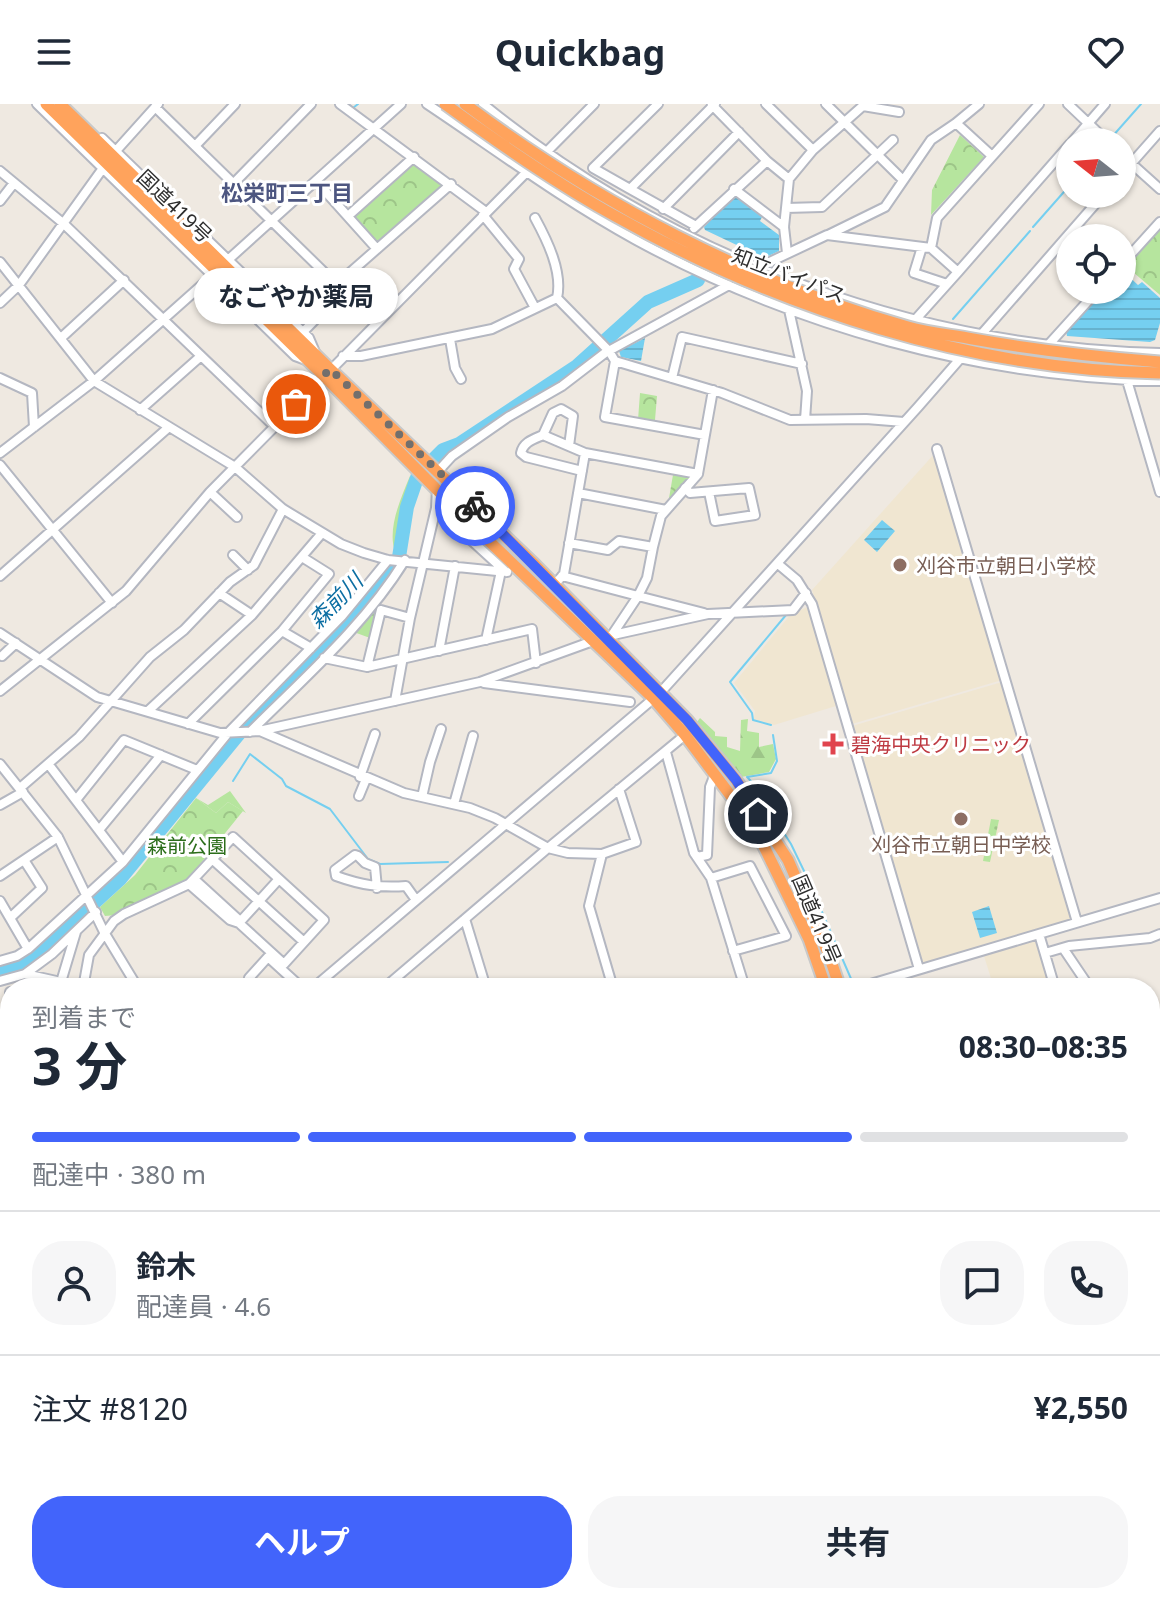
<!DOCTYPE html>
<html lang="ja">
<head>
<meta charset="utf-8">
<style>
	body { margin:0; font-family:"Noto Sans","Noto Sans JP",sans-serif; background:#f6f6f7; color:#1f2937; height:100vh; display:flex; flex-direction:column; font-size:30px; white-space:nowrap }
	* { box-sizing:border-box; margin:0 }
	p { font-size:26px; color:#747a83 }
	.icon { flex:none; width:44px; height:44px; fill:none; stroke:currentColor; stroke-width:2; stroke-linecap:round; stroke-linejoin:round }
	.map { position:relative; flex:1; overflow:hidden }
	.side { position:absolute; left:0px; top:874px; width:1160px; height:626px; display:flex; flex-direction:column; background:#fff; border-radius:32px 32px 0 0; box-shadow:0 2px 6px #0004 }
	.side>* { flex:none }
	.needle { width:52px; rotate:287deg }
	.controls { position:absolute; left:1056px; top:24px; display:grid; gap:16px }
	.controls a { display:grid; place-items:center; width:80px; height:80px; border-radius:50%; background:#fff; box-shadow:0 2px 6px #0004; font-size:40px }
	.pin { position:absolute; display:grid; place-items:center; width:68px; height:68px; color:#fff; margin:-34px; border:4px solid #fff; border-radius:50%; box-shadow:0 2px 8px #0007 }
	.courier { position:absolute; display:grid; place-items:center; width:80px; height:80px; margin:-40px; border:6px solid #4264fb; border-radius:50%; background:#fff; color:#222; box-shadow:0 2px 10px #0007 }
	.bubble { position:absolute; height:56px; border-radius:28px; background:#fff; box-shadow:0 2px 6px #0004; font-size:26px; font-weight:700; line-height:56px; text-align:center }
	.headline em { font-style:normal; font-weight:700 }
	.headline div { display:flex; flex-direction:column-reverse }
	.headline { display:flex; align-items:center; justify-content:space-between; height:136px; padding:0 32px }
	h1 { font-size:52px; font-weight:700; line-height:60px }
	.bar { display:grid; grid-template-columns:repeat(4,1fr); gap:12px 8px; align-content:center; height:96px; padding:0 32px }
	.bar i { height:10px; border-radius:6px; background:#e0e1e3 }
	.bar .selected { background:#4264fb }
	.bar p { grid-column:span 4 }
	.line { display:flex; align-items:center; gap:20px; padding:0 32px; border-top:2px solid #e0e1e3 }
	.line div { flex:1 }
	.round { display:grid; place-items:center; flex:none; width:84px; height:84px; border-radius:32px; background:#f6f6f7 }
	.primary-button { display:flex; gap:16px; margin-top:auto; padding:16px 32px }
	.primary-button a { flex:1; height:92px; border-radius:32px; background:#4264fb; color:#fff; font-size:32px; font-weight:700; line-height:92px; text-align:center }
	.primary-button a+a { background:#f6f6f7; color:#1f2937 }
	header { display:flex; justify-content:space-between; align-items:center; height:104px; padding:0 32px; background:#fff; font-size:36px; font-weight:700 }
	.map>svg:first-child { display:block }
	.industrial { fill:url(#industrial-furrows) }
	.education { fill:#f0e6d1 }
	.grass { fill:#b6e59e }
	.forest { fill:url(#forest-firs) }
	.park { fill:url(#park-crowns) }
	.garden { fill:url(#garden-dots) }
	.water { fill:url(#water-rules) }
	.lines { fill:none; stroke-linecap:round; stroke-linejoin:round }
	.stream { stroke:#75cff0; stroke-width:2 }
	.river { stroke:#75cff0; stroke-width:14 }
	.minor-casing { stroke:#b4b7c1; stroke-width:12 }
	.major-casing { stroke:#c9c9c9; stroke-width:14 }
	.highway-casing { stroke:#c9c9c9; stroke-width:15 }
	.minor { stroke:#fff; stroke-width:8 }
	.major { stroke:#f2d163; stroke-width:10 }
	.highway { stroke:#ffa35c; stroke-width:11 }
	.highway-bridge-casing { stroke:#c9c9c9; stroke-width:15; stroke-linecap:butt }
	.highway-bridge { stroke:#ffa35c; stroke-width:11 }
	.done { stroke:#726f6d; stroke-width:8; stroke-dasharray:0 14.4 }
	.route { stroke:#4264fb; stroke-width:10 }
	.education-dot { fill:#8d6e63; stroke:#fff; stroke-width:3 }
	.health-dot { fill:#e0444e; stroke:#fff; stroke-width:3 }
	.labels { text-anchor:middle; dominant-baseline:central; stroke-width:6; stroke-linejoin:round; paint-order:stroke }
	.street-label { font-size:20px; fill:#2e2e2e; stroke:#fff }
	.education-label { font-size:20px; fill:#785e54; stroke:#fff; text-anchor:start }
	.health-label { font-size:20px; fill:#be3a42; stroke:#fff; text-anchor:start }
	.park-label { font-size:20px; fill:#2c6e1b; stroke:#fff }
	.neighbourhood-label { font-size:22px; font-weight:bold; fill:#4d5680; stroke:#fff }
	.water-label { font-size:22px; font-style:italic; fill:#0d6fa3; stroke:#fff }
</style>
</head>
<body>
<header><svg class="icon" aria-label="menu" viewBox="0 0 24 24"><path d="M4 6h16M4 12h16M4 18h16"/></svg>Quickbag<svg class="icon" aria-label="heart" viewBox="0 0 24 24"><path d="M12 20l-8-8c-3-5 5-10 8-4 3-6 11-1 8 4z"/></svg></header>
<div class="map">
<svg width="1160" height="1499" viewBox="0 0 1160 1499">
	<defs>
		<pattern id="industrial-furrows" width="10" height="10" patternUnits="userSpaceOnUse" patternTransform="scale(2)"><rect width="10" height="10" fill="#e3e1e8"/><path d="M-1 1l2-2M0 10L10 0M9 11l2-2" fill="none" stroke="#c3c1c7"/></pattern>
		<pattern id="forest-firs" width="22" height="20" patternUnits="userSpaceOnUse" patternTransform="scale(2)"><rect width="22" height="20" fill="#b6e59e"/><path d="M5 1l3.5 6h-7zM16 11l3.5 6h-7z" fill="#9dc588"/></pattern>
		<pattern id="park-crowns" width="20" height="18" patternUnits="userSpaceOnUse" patternTransform="scale(2)"><rect width="20" height="18" fill="#b6e59e"/><path d="M2 6a3 3 0 1 1 6 0M12 15a3 3 0 1 1 6 0" fill="none" stroke="#9dc588"/></pattern>
		<pattern id="garden-dots" width="8" height="8" patternUnits="userSpaceOnUse" patternTransform="scale(2)"><rect width="8" height="8" fill="#b6e59e"/><path d="M2 2h.1M6 6h.1" fill="none" stroke="#9dc588" stroke-width="1.8" stroke-linecap="round"/></pattern>
		<pattern id="water-rules" width="6" height="5" patternUnits="userSpaceOnUse" patternTransform="scale(2)"><rect width="6" height="5" fill="#75cff0"/><path d="M0 2.5h6" fill="none" stroke="#66b2ce"/></pattern>
	</defs>
	<rect width="100%" height="100%" fill="#efe9e1"/>
	<path class="industrial" d="M554 1490H1001L1004 1499H544L543 1494Z"/>
	<path class="education" d="M935 349 1002 576 852 620 812 486Z
		M810 502 836 602 774 621 754 615 755 607 734 579 791 510Z
		M1002 578 1072 816 923 861 852 622Z
		M1038 836 1052 884H994L984 852Z"/>
	<path class="grass" d="M410 372 413 379 399 446 395 448C387 424 401 394 410 372Z
		M230 687 246 709 228 698 216 709 196 694 208 701Z
		M560 1490H599L564 1499H544L543 1494Z"/>
	<path class="forest" d="M700 614 715 628V632L727 633V643L740 647 741 616 748 615 747 627 759 629V643L773 640 776 655 769 668 741 673 697 618Z"/>
	<path class="park" d="M960 31 984 53 931 111 932 86Z
		M413 59 444 78 443 82 379 139H376L355 114V111Z
		M1160 125V191L1127 163Z
		M640 289 657 292 655 316H638Z
		M674 365 691 373 668 400Z
		M373 502 377 506 370 534 351 527Z
		M196 694 216 709 228 698 243 707 188 775 116 811 105 812 100 803 135 771Z"/>
	<path class="garden" d="M991 715 999 716 990 758 983 757Z"/>
	<path class="water" d="M733 94H737L762 113 760 117 779 131V147L764 154 705 126 704 123Z
		M1122 166 1138 181 1142 178 1160 194V219L1155 236 1150 238 1067 232 1066 227 1102 186H1122Z
		M645 234 641 257 621 253 619 247Z
		M882 416 895 427 877 448 864 436Z
		M989 802 997 829 980 834 972 808Z"/>
	<g class="lines">
		<path class="stream" d="M348 0 353 4 358 0
			M1111 34 1141 0
			M1033 123 1070 81
			M953 215 1030 127
			M771 621 753 616 752 609 730 578 786 511
			M233 677 250 650 282 675 286 682 330 705 368 755 380 760 448 758
			M751 677 747 673 771 669 777 657 773 631
			M757 687 791 740 805 769 852 877
			M0 1385 3 1369H10
			M1033 1490 1036 1499"/>
		<path class="river" d="M0 867 17 863 61 829 120 775 246 621 349 516 386 475 399 453 407 403 418 371 443 346 459 340 577 262 648 198 698 176"/>
		<defs>
			<path id="minor" d="M37 0 295 252 306 256
				M340 0 486 108
				M427 0C496 46 563 96 636 136 796 223 978 273 1160 277
				M483 0C671 154 918 244 1160 249
				M766 0 813 46
				M826 0 903 76
				M979 0 956 19 992 52
				M1068 0 1108 38
				M863 2 899 8
				M155 3 376 219
				M102 34 309 234 315 248
				M1072 38 1105 0
				M195 42 235 0
				M114 49 158 0
				M1122 51 1160 85
				M767 57 789 75 813 46 865 0
				M0 67 64 120 274 322
				M1122 70 1160 27
				M316 77 377 145
				M234 79 311 0
				M630 85 593 64 658 0
				M734 85 784 123
				M0 97 14 79
				M786 104 822 103 893 36
				M663 105 739 28
				M483 111 519 155 514 165 535 204
				M348 112 414 53
				M535 114C547 136 563 168 557 194
				M696 122 630 85 715 0
				M694 124 767 57 712 1
				M828 131 885 103 931 36 956 19
				M922 143 914 169 947 180
				M787 149 784 123 789 75
				M229 155 401 0
				M0 158 94 277 235 363 283 405 341 440 364 449 388 456 507 468
				M1122 160 1160 118
				M759 163 827 131 931 144
				M958 168 1070 40
				M337 180 451 80
				M0 199 19 181 106 60
				M789 206 807 287 805 316
				M915 216 958 168 931 144 937 114 1039 0
				M303 228 343 187
				M61 234 124 176
				M450 235 455 264 461 275
				M1050 239 1098 186
				M343 252H361L492 225 557 194 609 247 615 257 722 289 790 316 866 315 904 318
				M615 257 605 313 705 331
				M1126 273 1160 388
				M0 274 32 289 34 323
				M672 274 682 233 802 260
				M140 306 201 252
				M543 331 553 309 561 305 573 312 569 342
				M937 345 1077 818
				M0 349 94 277 212 172
				M0 361 112 499
				M441 364 452 352 508 313 562 282 605 249 729 181
				M582 367 526 353 521 349C523 338 534 335 543 331L585 349 698 370 713 286
				M437 384 436 404 506 468
				M685 384 690 389 749 384 755 411 715 417 709 388
				M210 388 237 413
				M578 389 666 406
				M569 439 608 446 619 437 653 443 661 412 698 370
				M233 451 248 466
				M778 460 797 476 812 500 919 865
				M0 472 169 323
				M562 472 638 492 647 474 653 443
				M554 481 564 470 585 349
				M219 489 252 511
				M282 527 311 544
				M0 529 97 593 220 629 259 627 480 578 593 537
				M612 531 638 492 704 509
				M604 533 708 510 793 506 806 489
				M486 536 501 467
				M439 547 455 462
				M2 552 16 539
				M324 554 367 563 532 525 536 559
				M367 563 381 506 410 514
				M484 579 630 598
				M0 587 126 487 210 388 594 0
				M395 597 410 514 436 404
				M148 607 252 511 322 429
				M188 620 282 527 329 470 302 453
				M260 627 404 689 470 704 495 714 548 744 568 749 602 750 589 802 613 884
				M250 628C304 574 365 521 405 456
				M666 648 694 749 711 774 745 884
				M0 660 58 733 104 828 138 884
				M49 661 123 758
				M360 673 375 630
				M20 684 79 633 150 553 184 526 230 478 254 461 283 405
				M359 692 366 675
				M422 693 430 658 441 625
				M76 696 124 636 197 666
				M454 700 473 632
				M0 701 23 688
				M99 726 161 651
				M602 750 636 738 619 685
				M697 753 707 751 710 683 715 670
				M212 755 304 838
				M0 772 58 733
				M711 774 750 762 786 832 733 847
				M194 775 240 817
				M189 780 230 816 239 819
				M377 784 375 763 365 759 358 752 355 751 335 766 336 772C361 781 380 784 406 782L416 796
				M0 797 28 845
				M10 814 42 784 24 756
				M465 815 486 884
				M1039 830 1055 884
				M1063 844 1090 884
				M1045 849 1069 842 1150 834 1160 830
				M0 857 17 852 28 845 123 758 228 629 342 512 388 456
				M25 870 61 878 76 828
				M0 877 25 870 52 850 96 808
				M83 884 89 851 114 817 124 810 189 780 233 733 324 816 284 860 239 819 279 775
				M260 884 249 874 268 853 302 884
				M313 884 660 589 918 303 1104 90
				M384 884 548 744 685 631
				M857 884 1160 794
				M1150 953 1160 980
				M0 967 10 969V888
				M0 1053 10 1050
				M0 1148 10 1139
				M0 1153 10 1157
				M1150 1203 1160 1237
				M0 1223 10 1215
				M0 1321 10 1320
				M218 1490 221 1499
				M665 1490 671 1499
				M924 1490 926 1499
				M19 1499 21 1490
				M864 1499 894 1490"/>
			<path id="major" d="M1150 1307 1160 1304
				M502 1499 531 1490"/>
			<path id="highway" d="M46 0 324 272 469 418 653 594 685 631 755 724 809 835 826 884
				M60 0 330 265 535 461 687 616 736 676 788 756 829 851 840 884
				M1005 1490 1008 1499
				M1019 1490 1022 1499"/>
		</defs>
		<use href="#minor" class="minor-casing"/>
		<use href="#major" class="major-casing"/>
		<use href="#highway" class="highway-casing"/>
		<use href="#minor" class="minor"/>
		<use href="#major" class="major"/>
		<use href="#highway" class="highway"/>
		<defs>
			<path id="highway-bridge" d="M445 0C500 40 557 80 617 113 781 205 971 266 1160 269
				M465 0C597 99 748 178 908 223 929 229 952 231 973 235 1035 246 1097 253 1160 258"/>
		</defs>
		<use href="#highway-bridge" class="highway-bridge-casing"/>
		<use href="#highway-bridge" class="highway-bridge"/>
	</g>
	<g class="lines">
		<path class="done" d="M296 300 330 265 475 402"/>
		<path class="route" d="M475 402 687 616 736 676 758 710"/>
	</g>
	<g class="education-dot">
		<circle cx="900" cy="461" r="8"/>
		<circle cx="961" cy="715" r="8"/>
	</g>
	<path class="health-dot" d="M829 628h8v8h8v8h-8v8h-8v-8h-8v-8h8z"/>
	<g class="labels">
		<g class="street-label">
			<text transform="translate(175 102) rotate(44)">国道419号</text>
			<text transform="translate(789 171) rotate(21)">知立バイパス</text>
			<text transform="translate(817 815) rotate(67)">国道419号</text>
		</g>
		<g class="education-label">
			<text x="916" y="461">刈谷市立朝日小学校</text>
			<text x="961" y="740" text-anchor="middle">刈谷市立朝日中学校</text>
		</g>
		<g class="health-label">
			<text x="851" y="640">碧海中央クリニック</text>
		</g>
		<g class="park-label">
			<text x="187" y="741">森前公園</text>
		</g>
		<g class="neighbourhood-label">
			<text x="287" y="88">松栄町三丁目</text>
		</g>
		<g class="water-label">
			<text transform="translate(335 496) rotate(-46)">森前川</text>
		</g>
	</g>
</svg>
<div class="controls">
<a><svg class="needle" viewBox="-14 -14 28 28"><path d="M0-13l5 13h-10z" fill="#e53935"/><path d="M0 13l5-13h-10z" fill="#747a83"/></svg></a>
<a><svg class="icon" aria-label="locate" viewBox="0 0 24 24"><circle cx="12" cy="12" r="6"/><path d="M12 2v4M12 18v4M2 12h4M18 12h4"/></svg></a>
</div>
<div class="pin" style="left:296px;top:300px;background:#ea580c"><svg class="icon" aria-label="bag" viewBox="0 0 24 24"><path d="M5 8h14l-1 12H6zM9 8a3 3 0 0 1 6 0"/></svg></div>
<div class="pin" style="left:758px;top:710px;background:#1f2937"><svg class="icon" aria-label="home" viewBox="0 0 24 24"><path d="M3 11l9-7 9 7M6 9v11h12V9"/></svg></div>
<div class="courier" style="left:475px;top:402px"><svg class="icon" aria-label="bike" viewBox="0 0 24 24"><circle cx="6" cy="16" r="4"/><circle cx="18" cy="16" r="4"/><path d="M6 16l4-8h5l3 8M10 8l3 8H6M13 5h3"/></svg></div>
<div class="bubble" style="left:194px;top:164px;width:204px">なごやか薬局</div>
<section class="side">
<div class="headline"><div><h1>3 分</h1><p>到着まで</p></div><em>08:30–08:35</em></div>
<div class="bar"><i class="selected"></i><i class="selected"></i><i class="selected"></i><i></i><p>配達中 · 380 m</p></div>
<div class="line" style="height:144px"><a class="round"><svg class="icon" aria-label="person" viewBox="0 0 24 24"><circle cx="12" cy="8" r="4"/><path d="M4 21q1-7 8-7t8 7"/></svg></a><div><b>鈴木</b><p>配達員 · 4.6</p></div><a class="round"><svg class="icon" aria-label="chat" viewBox="0 0 24 24"><path d="M4 5h16v11H9l-5 4z"/></svg></a><a class="round"><svg class="icon" aria-label="phone" viewBox="0 0 24 24"><path d="M5 4h4l2 5-3 2q2 4 5 5l2-3 5 2v4C11 20 4 13 5 4z"/></svg></a></div>
<div class="line" style="height:104px"><div>注文 #8120</div><b>¥2,550</b></div>
<div class="primary-button"><a>ヘルプ</a><a>共有</a></div>
</section>
</div>
</body>
</html>
